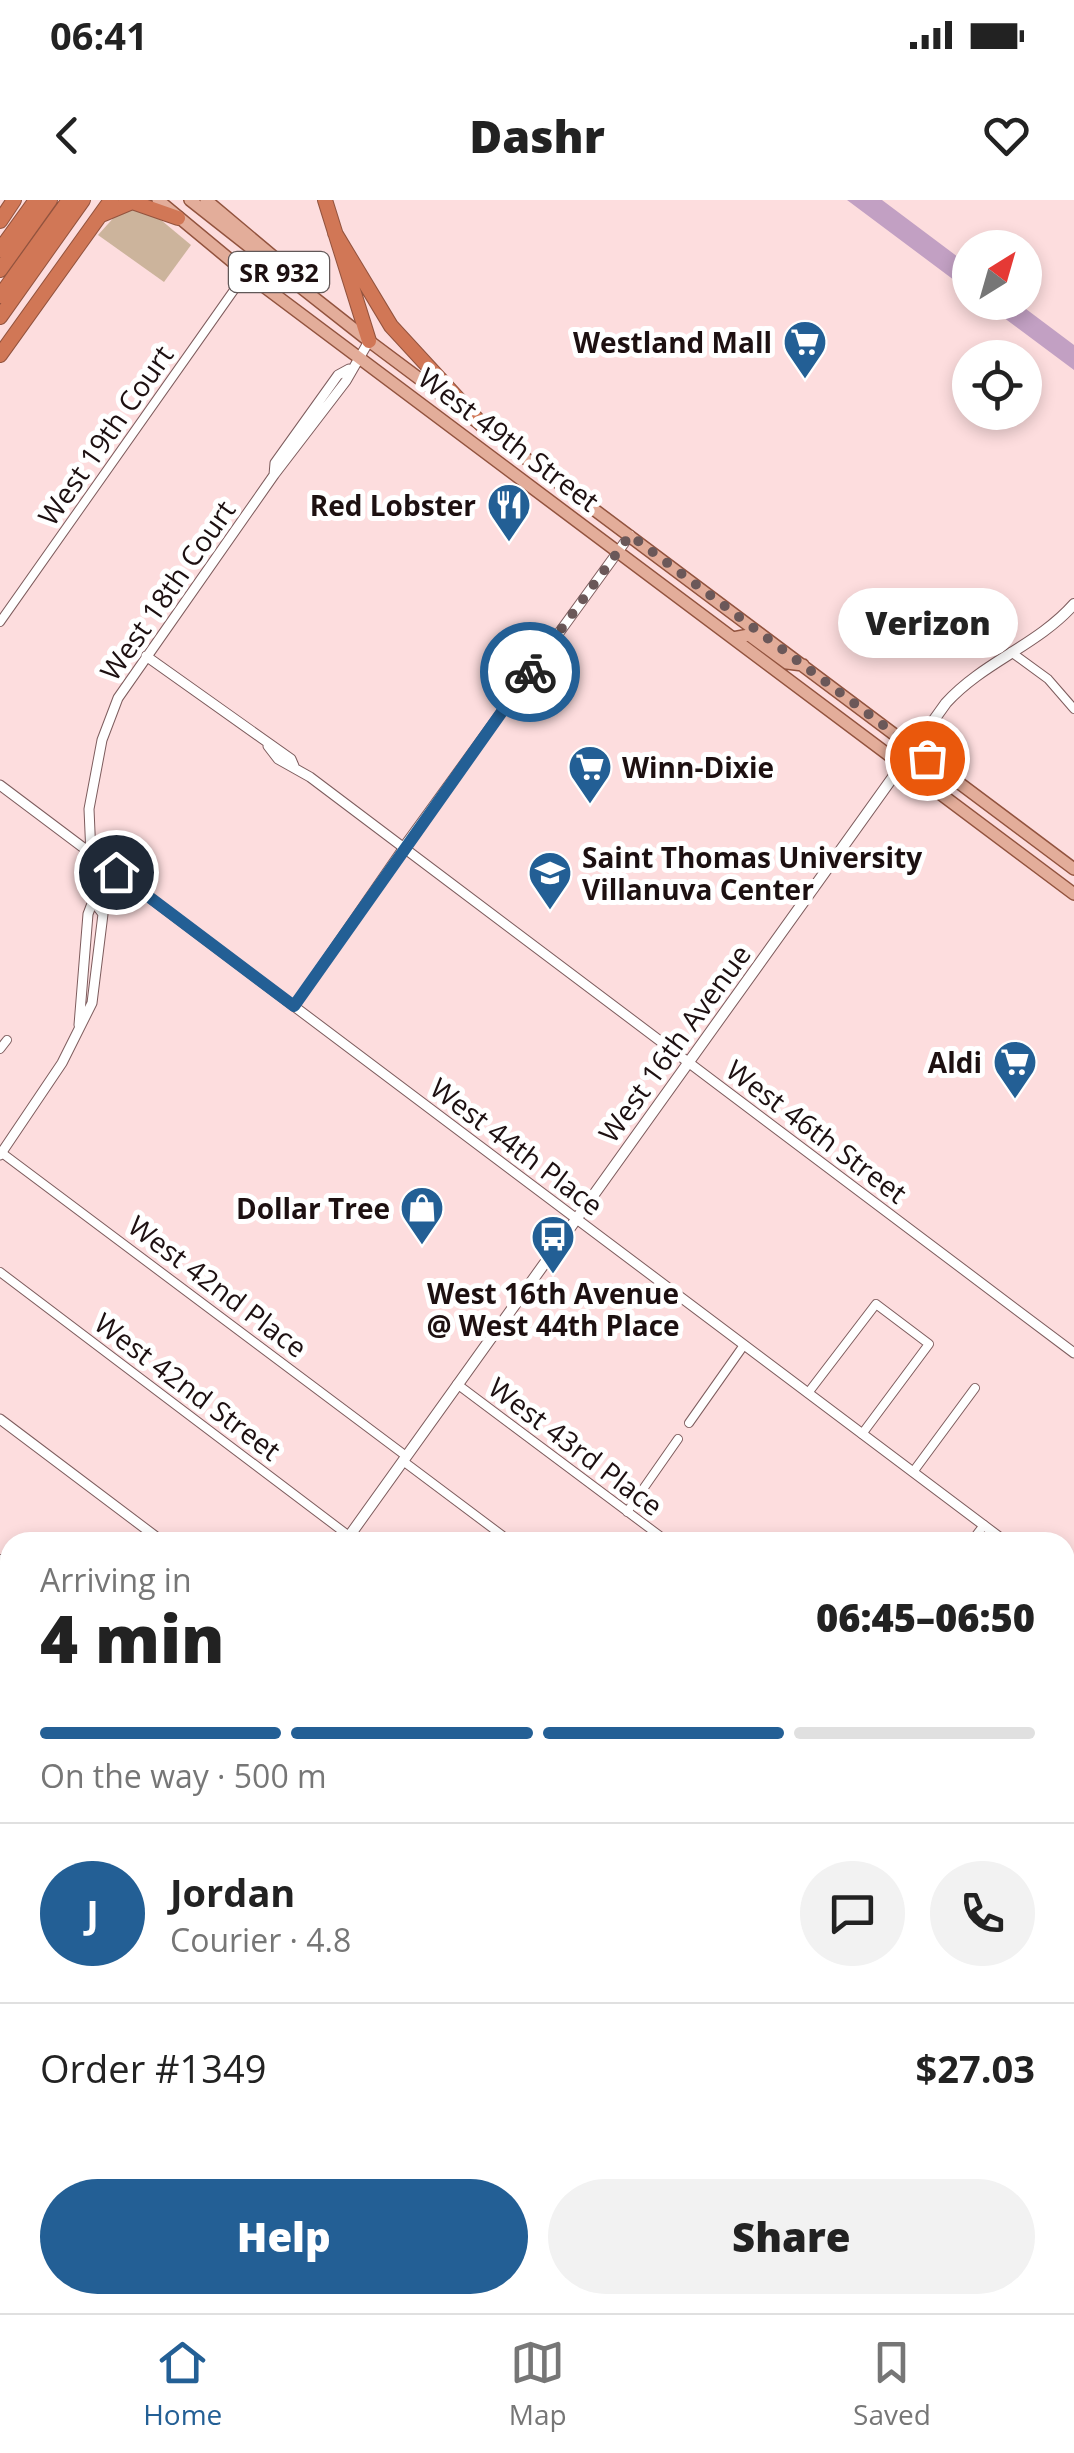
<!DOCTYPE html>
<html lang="en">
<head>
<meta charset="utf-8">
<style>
	body { margin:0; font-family:"Open Sans",sans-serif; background:#f2f2f2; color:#222; height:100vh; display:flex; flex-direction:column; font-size:38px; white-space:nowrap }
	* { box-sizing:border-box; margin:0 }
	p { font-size:32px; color:#767676 }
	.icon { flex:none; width:55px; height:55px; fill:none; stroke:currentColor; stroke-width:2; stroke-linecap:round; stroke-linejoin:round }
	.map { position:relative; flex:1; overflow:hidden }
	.details { position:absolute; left:0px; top:1332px; width:1075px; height:782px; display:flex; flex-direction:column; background:#fff; border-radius:30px 30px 0 0; box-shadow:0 5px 15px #0003 }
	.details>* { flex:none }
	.needle { width:65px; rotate:37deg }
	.tools { position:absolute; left:952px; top:30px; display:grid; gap:20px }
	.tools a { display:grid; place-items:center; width:90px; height:90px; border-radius:50%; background:#fff; box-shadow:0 5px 15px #0003; font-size:50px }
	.pin { position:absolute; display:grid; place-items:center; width:85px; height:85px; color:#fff; margin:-42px; border:5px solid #fff; border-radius:50%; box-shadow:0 2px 10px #0007 }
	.courier { position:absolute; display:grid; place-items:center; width:100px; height:100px; margin:-50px; border:8px solid #235f95; border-radius:50%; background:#fff; color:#222; box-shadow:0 2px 12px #0007 }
	.bubble { position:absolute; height:70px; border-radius:35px; background:#fff; box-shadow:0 5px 15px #0003; font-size:32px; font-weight:800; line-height:70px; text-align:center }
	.overview em { font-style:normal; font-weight:800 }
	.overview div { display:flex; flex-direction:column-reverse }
	.overview { display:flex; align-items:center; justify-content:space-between; height:170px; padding:0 40px }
	h1 { font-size:65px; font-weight:800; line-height:75px }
	.bar { display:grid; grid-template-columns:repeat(4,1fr); gap:15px 10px; align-content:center; height:120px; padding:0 40px }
	.bar i { height:12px; border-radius:8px; background:#e0e0e0 }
	.bar .active { background:#235f95 }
	.bar p { grid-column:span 4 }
	.line { display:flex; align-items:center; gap:25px; padding:0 40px; border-top:2px solid #e0e0e0 }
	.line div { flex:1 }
	.round { display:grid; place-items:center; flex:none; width:105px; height:105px; border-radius:52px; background:#f2f2f2 }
	.button { display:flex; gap:20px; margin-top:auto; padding:20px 40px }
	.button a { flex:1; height:115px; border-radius:60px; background:#235f95; color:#fff; font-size:40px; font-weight:800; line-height:115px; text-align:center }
	.button a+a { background:#f2f2f2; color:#222 }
	.status { display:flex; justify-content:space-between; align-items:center; height:70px; padding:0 50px; background:#fff; direction:ltr }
	.status svg { height:28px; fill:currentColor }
	header { display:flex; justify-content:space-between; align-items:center; height:130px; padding:0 40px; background:#fff; font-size:45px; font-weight:800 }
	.dock { display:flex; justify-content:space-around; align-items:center; height:140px; border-top:2px solid #e0e0e0; background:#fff; font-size:28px; color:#767676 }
	.dock a { display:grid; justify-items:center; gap:5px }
	.dock .active { color:#235f95 }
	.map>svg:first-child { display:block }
	.green { fill:#ccb49c }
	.water { fill:#c2a0c3 }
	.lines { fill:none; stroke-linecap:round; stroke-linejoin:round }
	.minor-casing { stroke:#7d5c5d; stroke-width:10 }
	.tertiary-casing { stroke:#7d5c5d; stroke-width:11 }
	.secondary-casing { stroke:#7d5c5d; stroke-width:12 }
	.primary-casing { stroke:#92533e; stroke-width:14 }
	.motorway-casing { stroke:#92533e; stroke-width:16 }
	.minor { stroke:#fff; stroke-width:8 }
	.tertiary { stroke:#fff; stroke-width:9 }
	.secondary { stroke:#fff; stroke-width:10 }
	.primary { stroke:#e3ad9a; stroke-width:11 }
	.motorway { stroke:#d17756; stroke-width:14 }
	.done { stroke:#6b5859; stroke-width:10; stroke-dasharray:0 18 }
	.route { stroke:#235f95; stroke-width:12 }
	.labels { text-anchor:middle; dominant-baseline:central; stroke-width:10; stroke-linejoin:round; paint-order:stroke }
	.shield { fill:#fff; stroke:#615858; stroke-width:2.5 }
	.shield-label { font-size:25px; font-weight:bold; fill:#1d1011 }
	.poi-label { font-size:28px; font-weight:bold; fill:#1d1011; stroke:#fff; text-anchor:end }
	.street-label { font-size:28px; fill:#1d1011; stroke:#fff }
</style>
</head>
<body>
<div class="status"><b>06:41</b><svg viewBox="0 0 49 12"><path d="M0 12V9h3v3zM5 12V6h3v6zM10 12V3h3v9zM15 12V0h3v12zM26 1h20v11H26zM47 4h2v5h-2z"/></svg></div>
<header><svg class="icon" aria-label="back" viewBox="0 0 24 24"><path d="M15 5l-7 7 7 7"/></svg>Dashr<svg class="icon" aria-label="heart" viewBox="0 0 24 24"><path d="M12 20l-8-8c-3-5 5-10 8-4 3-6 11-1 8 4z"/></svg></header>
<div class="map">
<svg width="1074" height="2113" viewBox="0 0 1074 2113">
	<rect width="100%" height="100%" fill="#fdddde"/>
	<path class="green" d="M134 8 155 15 191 45 164 82 98 35 117 14Z"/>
	<path class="water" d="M847 0H882L970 66V92Z
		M984 103H1018L1074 145V170Z"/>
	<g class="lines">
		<defs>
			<path id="minor" d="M0 422 246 73
				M1011 452 1048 479 1074 509
				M294 806 403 648
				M0 849 7 840
				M2 953 406 1256
				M0 1072 349 1336
				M457 1184 668 1342
				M808 1193 876 1104 929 1144 862 1234
				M689 1223 744 1145
				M403 1261 511 1342
				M913 1272 975 1188
				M627 1312 678 1239
				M971 1342 984 1325
				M0 1359 10 1366
				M0 1479 10 1487
				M1065 1511 1074 1518
				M0 1598 10 1606
				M1065 1642 1074 1649
				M1065 1769 1074 1757
				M0 1967 10 1975
				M499 2105 510 2113
				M659 2105 670 2113
				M121 2106 130 2113
				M418 2113 424 2105
				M820 2113 825 2105"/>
			<path id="tertiary" d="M274 275 275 263 338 175 349 169
				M146 456 291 559 294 566
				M268 546 278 559 310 577 1074 1153
				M0 585 1006 1342
				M403 648 630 335
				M79 825 88 714 93 701 89 609 102 540 118 498 274 275 346 181 369 141
				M0 955 62 863 92 803 103 714 93 701
				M0 1219 163 1342
				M1065 1387 1074 1394
				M0 1853 10 1860
				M1065 2026 1074 2036
				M333 2105 343 2113"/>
			<path id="secondary" d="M345 1342 946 503C983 462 1038 445 1074 404
				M0 1825 10 1811
				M1065 2081 1074 2069
				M1041 2113 1047 2105"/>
			<path id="primary" d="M158 0 246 73 1074 694
				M190 0 369 141 1074 669
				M206 0 300 79
				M733 438 749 435 787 463 803 465"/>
			<path id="motorway" d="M325 0 369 141
				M101 15 132 2 178 18
				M0 21 14 0
				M335 33 391 126 484 227
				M0 50 36 0
				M0 70 50 0
				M0 96 69 0
				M0 117 83 0
				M0 155 111 0"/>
		</defs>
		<use href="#minor" class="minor-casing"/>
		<use href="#tertiary" class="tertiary-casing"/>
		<use href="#secondary" class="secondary-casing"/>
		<use href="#primary" class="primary-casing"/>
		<use href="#motorway" class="motorway-casing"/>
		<use href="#minor" class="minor"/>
		<use href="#tertiary" class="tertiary"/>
		<use href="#secondary" class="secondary"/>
		<use href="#primary" class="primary"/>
		<use href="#motorway" class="motorway"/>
	</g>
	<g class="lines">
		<path class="done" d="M530 472 630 335 927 558"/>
		<path class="route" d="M116 672 294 806 530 472"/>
	</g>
	<defs>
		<symbol id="supermarket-pin" viewBox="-11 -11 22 30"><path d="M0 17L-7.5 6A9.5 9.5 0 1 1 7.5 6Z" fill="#235f95" stroke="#fff"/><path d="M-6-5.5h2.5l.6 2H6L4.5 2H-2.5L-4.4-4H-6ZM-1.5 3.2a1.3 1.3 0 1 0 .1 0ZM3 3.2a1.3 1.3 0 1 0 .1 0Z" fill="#fff"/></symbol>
		<symbol id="restaurant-pin" viewBox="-11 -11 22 30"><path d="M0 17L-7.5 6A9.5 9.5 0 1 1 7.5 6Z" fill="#235f95" stroke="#fff"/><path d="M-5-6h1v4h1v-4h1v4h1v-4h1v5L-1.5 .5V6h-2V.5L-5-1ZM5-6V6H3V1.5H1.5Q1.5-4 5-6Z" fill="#fff"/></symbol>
		<symbol id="school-pin" viewBox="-11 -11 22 30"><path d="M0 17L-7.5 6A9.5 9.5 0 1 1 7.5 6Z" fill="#235f95" stroke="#fff"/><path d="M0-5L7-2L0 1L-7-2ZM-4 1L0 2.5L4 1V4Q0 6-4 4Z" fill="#fff"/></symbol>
		<symbol id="shop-pin" viewBox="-11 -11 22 30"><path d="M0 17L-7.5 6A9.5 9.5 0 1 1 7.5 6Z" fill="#235f95" stroke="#fff"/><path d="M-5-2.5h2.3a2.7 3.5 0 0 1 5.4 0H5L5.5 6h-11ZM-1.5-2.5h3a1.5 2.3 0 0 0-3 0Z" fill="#fff"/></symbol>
		<symbol id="bus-pin" viewBox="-11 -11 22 30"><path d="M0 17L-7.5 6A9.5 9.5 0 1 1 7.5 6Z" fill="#235f95" stroke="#fff"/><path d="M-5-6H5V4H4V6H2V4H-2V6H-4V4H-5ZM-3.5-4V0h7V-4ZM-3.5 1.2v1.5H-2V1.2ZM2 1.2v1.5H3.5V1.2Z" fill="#fff"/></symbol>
	</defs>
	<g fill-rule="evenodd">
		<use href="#supermarket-pin" x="780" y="117" width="50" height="68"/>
		<use href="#restaurant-pin" x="484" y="280" width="50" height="68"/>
		<use href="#supermarket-pin" x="565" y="542" width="50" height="68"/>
		<use href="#school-pin" x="525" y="648" width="50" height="68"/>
		<use href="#supermarket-pin" x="990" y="837" width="50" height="68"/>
		<use href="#shop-pin" x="397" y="983" width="50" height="68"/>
		<use href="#bus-pin" x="528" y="1012" width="50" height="68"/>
	</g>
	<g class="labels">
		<rect class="shield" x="229" y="52" width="100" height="40" rx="8"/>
		<g class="shield-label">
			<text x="279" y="72">SR 932</text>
		</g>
		<g class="poi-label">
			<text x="772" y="142">Westland Mall</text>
			<text x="476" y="305">Red Lobster</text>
			<text x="622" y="567" text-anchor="start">Winn-Dixie</text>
			<text x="582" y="657" text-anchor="start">Saint Thomas University<tspan x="582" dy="32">Villanuva Center</tspan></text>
			<text x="982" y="862">Aldi</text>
			<text x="390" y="1008">Dollar Tree</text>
			<text x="553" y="1093" text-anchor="middle">West 16th Avenue<tspan x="553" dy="32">@ West 44th Place</tspan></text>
		</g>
		<g class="street-label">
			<text transform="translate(105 235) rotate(-55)">West 19th Court</text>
			<text transform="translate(509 239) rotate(37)">West 49th Street</text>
			<text transform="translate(167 390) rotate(-55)">West 18th Court</text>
			<text transform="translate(674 843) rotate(-54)">West 16th Avenue</text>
			<text transform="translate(817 931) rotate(37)">West 46th Street</text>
			<text transform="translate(517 946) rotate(37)">West 44th Place</text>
			<text transform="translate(218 1086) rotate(37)">West 42nd Place</text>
			<text transform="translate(188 1186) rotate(37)">West 42nd Street</text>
			<text transform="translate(576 1246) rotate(37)">West 43rd Place</text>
		</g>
	</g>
</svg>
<div class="tools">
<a><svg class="needle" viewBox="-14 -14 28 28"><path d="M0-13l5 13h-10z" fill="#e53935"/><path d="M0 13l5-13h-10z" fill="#767676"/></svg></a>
<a><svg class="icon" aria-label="locate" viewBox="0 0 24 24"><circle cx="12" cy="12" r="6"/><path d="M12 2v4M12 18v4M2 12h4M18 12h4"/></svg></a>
</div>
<div class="pin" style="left:927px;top:558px;background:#ea580c"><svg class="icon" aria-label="bag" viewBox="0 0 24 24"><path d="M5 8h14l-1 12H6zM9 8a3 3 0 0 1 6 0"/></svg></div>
<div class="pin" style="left:116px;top:672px;background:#1f2937"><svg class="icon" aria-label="home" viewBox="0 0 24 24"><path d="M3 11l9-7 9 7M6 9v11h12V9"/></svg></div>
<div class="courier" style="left:530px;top:472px"><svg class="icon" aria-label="bike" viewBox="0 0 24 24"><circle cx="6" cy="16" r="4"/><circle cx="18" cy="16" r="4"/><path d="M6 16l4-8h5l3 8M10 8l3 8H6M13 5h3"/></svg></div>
<div class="bubble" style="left:838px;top:388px;width:180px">Verizon</div>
<section class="details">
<div class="overview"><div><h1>4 min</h1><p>Arriving in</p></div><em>06:45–06:50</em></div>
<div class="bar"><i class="active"></i><i class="active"></i><i class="active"></i><i></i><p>On the way · 500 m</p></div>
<div class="line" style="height:180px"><b class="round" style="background:#235f95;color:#fff">J</b><div><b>Jordan</b><p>Courier · 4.8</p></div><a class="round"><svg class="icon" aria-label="chat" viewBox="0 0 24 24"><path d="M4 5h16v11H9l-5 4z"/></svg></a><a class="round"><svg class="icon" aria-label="phone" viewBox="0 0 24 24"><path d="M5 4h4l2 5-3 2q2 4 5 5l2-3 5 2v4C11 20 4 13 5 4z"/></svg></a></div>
<div class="line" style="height:130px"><div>Order #1349</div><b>$27.03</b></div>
<div class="button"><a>Help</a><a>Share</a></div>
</section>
</div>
<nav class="dock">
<a class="active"><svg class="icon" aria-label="home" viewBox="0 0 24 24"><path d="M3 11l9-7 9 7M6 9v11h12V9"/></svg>Home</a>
<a><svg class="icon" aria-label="map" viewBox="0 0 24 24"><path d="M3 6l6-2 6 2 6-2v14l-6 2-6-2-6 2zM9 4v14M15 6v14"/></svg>Map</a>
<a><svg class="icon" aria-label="saved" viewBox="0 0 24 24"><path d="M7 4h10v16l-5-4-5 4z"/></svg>Saved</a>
</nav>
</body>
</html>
